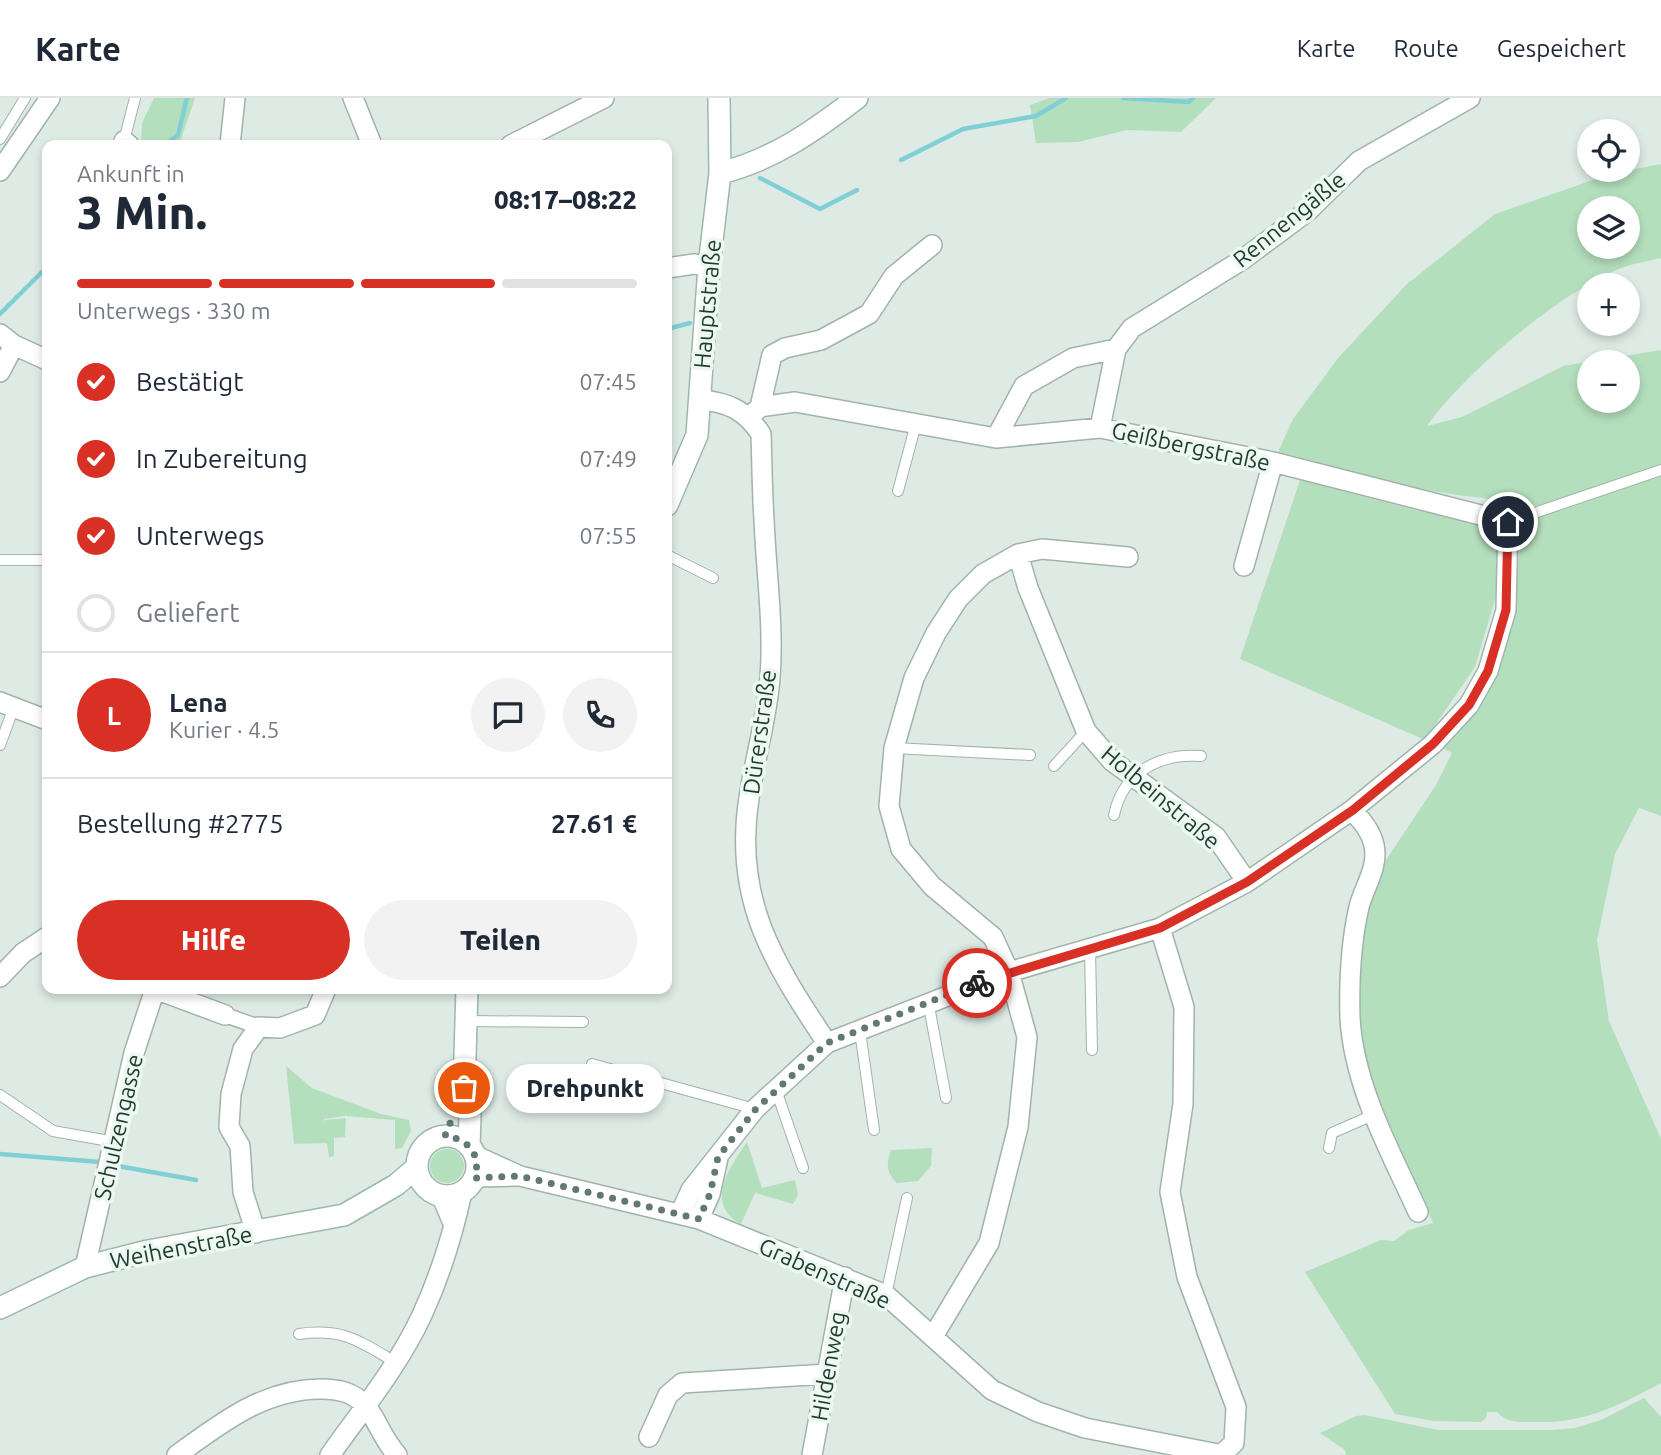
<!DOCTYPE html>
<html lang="de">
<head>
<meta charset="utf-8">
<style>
	body { margin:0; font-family:Ubuntu,sans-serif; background:#f2f2f3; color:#1f2937; height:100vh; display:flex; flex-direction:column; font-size:26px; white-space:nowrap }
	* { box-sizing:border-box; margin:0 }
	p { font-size:23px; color:#747a83 }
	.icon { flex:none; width:38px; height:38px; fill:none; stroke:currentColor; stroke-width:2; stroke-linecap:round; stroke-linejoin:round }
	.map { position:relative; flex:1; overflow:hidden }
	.details { position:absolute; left:42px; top:42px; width:630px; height:854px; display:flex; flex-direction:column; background:#fff; border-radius:14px; box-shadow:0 4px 10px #0003 }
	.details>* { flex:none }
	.buttons { position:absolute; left:1577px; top:21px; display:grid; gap:14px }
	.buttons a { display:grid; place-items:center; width:63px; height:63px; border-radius:50%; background:#fff; box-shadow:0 4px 10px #0003; font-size:35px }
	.pin { position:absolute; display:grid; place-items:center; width:60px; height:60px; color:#fff; margin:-30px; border:4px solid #fff; border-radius:50%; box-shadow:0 2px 7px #0007 }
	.courier { position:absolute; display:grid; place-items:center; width:70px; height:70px; margin:-35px; border:5px solid #d93025; border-radius:50%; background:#fff; color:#222; box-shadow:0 2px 9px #0007 }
	.bubble { position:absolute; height:49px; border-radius:24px; background:#fff; box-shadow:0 4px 10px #0003; font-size:23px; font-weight:800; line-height:49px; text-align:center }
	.head em { font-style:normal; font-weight:800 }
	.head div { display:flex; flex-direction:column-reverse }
	.head { display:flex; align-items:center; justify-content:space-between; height:119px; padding:0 35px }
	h1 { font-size:46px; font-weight:800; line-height:52px }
	.bar { display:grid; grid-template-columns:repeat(4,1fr); gap:10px 7px; align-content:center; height:84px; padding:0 35px }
	.bar i { height:9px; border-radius:5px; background:#e0e1e3 }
	.bar .selected { background:#d93025 }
	.bar p { grid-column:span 4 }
	.line { display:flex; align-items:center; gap:18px; padding:0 35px; border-top:2px solid #e0e1e3 }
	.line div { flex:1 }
	.round { display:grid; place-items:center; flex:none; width:74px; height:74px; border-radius:37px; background:#f2f2f3 }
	ol { padding:0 35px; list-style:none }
	li { display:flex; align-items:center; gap:21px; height:77px }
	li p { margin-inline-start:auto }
	li .icon { padding:7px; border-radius:50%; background:#d93025; color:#fff; stroke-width:4 }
	li:last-child { color:#747a83 }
	li i { width:38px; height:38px; border:4px solid #e0e1e3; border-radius:50% }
	.primary-button { display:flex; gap:14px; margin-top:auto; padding:14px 35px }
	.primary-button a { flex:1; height:80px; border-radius:42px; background:#d93025; color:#fff; font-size:28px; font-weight:800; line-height:80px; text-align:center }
	.primary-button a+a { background:#f2f2f3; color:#1f2937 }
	header { display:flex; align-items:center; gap:42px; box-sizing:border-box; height:98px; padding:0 35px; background:#fff; border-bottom:2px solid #e0e1e3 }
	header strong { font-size:33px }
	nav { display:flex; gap:38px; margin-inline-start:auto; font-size:24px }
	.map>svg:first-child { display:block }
	.green { fill:#b4dfbd; fill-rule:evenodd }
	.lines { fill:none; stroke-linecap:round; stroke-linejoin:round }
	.stream { stroke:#80cfd6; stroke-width:4.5 }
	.service-casing { stroke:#a1b3ab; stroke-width:12 }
	.pedestrian-casing { stroke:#a1b3ab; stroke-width:17 }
	.minor-casing { stroke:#a1b3ab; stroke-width:22 }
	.secondary-casing { stroke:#9cb8ac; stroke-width:24 }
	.service { stroke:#fff; stroke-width:10 }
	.pedestrian { stroke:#fff; stroke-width:14 }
	.minor { stroke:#fff; stroke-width:19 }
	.secondary { stroke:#fff; stroke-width:21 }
	.done { stroke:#617970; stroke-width:7; stroke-dasharray:0 12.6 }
	.route { stroke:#d93025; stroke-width:9 }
	.labels { text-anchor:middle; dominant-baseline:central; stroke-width:7; stroke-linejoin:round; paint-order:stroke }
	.street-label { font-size:23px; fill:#1e3c32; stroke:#eef8f2 }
</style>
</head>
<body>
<header>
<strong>Karte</strong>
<nav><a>Karte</a><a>Route</a><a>Gespeichert</a></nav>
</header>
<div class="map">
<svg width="1661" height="1357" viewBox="0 0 1661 1357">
	<rect width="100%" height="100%" fill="#deebe4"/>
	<path class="green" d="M154 0H195L179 47H141L142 25Z
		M1049 0H1216L1181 34 1127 32 1078 44 1036 45 1030 7Z
		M1661 66V160C1649 163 1636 165 1624 169 1564 191 1464 275 1427 328L1462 319 1563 268 1661 252V368L1541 407C1526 409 1514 401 1499 401 1424 398 1351 371 1278 354L1293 321 1339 259 1407 186 1495 116 1610 76ZM1589 110H1628V149H1589ZM1589 264H1628V303H1589Z
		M1661 377V718L1639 710 1615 756 1597 842 1609 923 1661 1041V1285C1616 1309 1584 1326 1532 1324 1519 1324 1506 1325 1497 1314H1487L1486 1320 1481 1324 1434 1323 1395 1316 1305 1174 1381 1142 1394 1143 1409 1132 1433 1125 1364 968 1358 920 1359 855 1368 809 1382 768 1436 687 1452 655 1442 650 1511 513 1524 423Z
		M1300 382 1419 413 1498 427 1501 481 1475 569 1425 642 1240 561Z
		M286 968 312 990 381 1016 409 1022 411 1033 402 1050 395 1051V1022L346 1018V1014L345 1018 324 1021 325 1026V1022L346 1020 345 1039 334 1040V1058L329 1059 327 1045 294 1046Z
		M747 1044 762 1090 795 1082 798 1097 793 1106 755 1095 741 1126C704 1106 729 1070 747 1044Z
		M932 1050 931 1068 918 1083 897 1085C886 1075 886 1065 891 1052Z
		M430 1068a17 17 0 1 1 34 0a17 17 0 1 1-34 0Z
		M1644 1300 1661 1319V1357H1346L1345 1352 1320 1335 1356 1318 1365 1317 1438 1332H1552L1575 1330 1601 1322Z"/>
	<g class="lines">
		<path class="stream" d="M1123 0 1189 4 1193 0
			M165 47 178 37 187 0
			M901 62 963 31 1036 18 1066 0
			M760 80 820 111 857 92
			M0 216 47 169
			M667 231 690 225
			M0 1056 100 1064
			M118 1068 196 1082"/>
		<defs>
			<path id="service" d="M0 41 25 0
				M124 43 135 0
				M898 393 916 326
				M1508 424 1661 372
				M667 457 713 480
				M0 462H47
				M0 647 14 609
				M894 650 1030 657
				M1054 668 1086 633
				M1114 717C1123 674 1160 655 1201 658
				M1090 851 1092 952
				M928 903 946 1000
				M466 923 583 924
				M860 933 874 1032
				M592 966 755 1011
				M776 992 803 1070
				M0 997 53 1033 115 1044
				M1329 1050 1332 1035 1373 1017
				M886 1197 907 1100
				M299 1236C342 1230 358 1242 395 1264"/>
			<path id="pedestrian" d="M225 917 259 929"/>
			<path id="minor" d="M353 0 372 47
				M124 43 129 47
				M230 47 235 0
				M511 47 604 0
				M0 73 50 0
				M667 170 694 166 709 168
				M0 236 14 247 47 262
				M0 274 14 247
				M700 302C728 304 745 312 761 336 762 364 762 392 764 421 766 474 774 526 770 580 767 620 755 659 749 700 733 801 773 864 827 945
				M760 309 772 257 785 250 821 242 869 216 894 178 932 147
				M1100 330 1116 251 1132 230 1242 162 1308 113 1359 63 1470 0
				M996 340 1024 288 1073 260 1116 251
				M1018 456 1028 490 1086 633 1112 663 1216 739 1247 784
				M1244 468 1273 364
				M0 604 47 622
				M1352 712C1362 723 1371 733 1374 747 1379 769 1364 789 1359 809 1351 844 1349 884 1350 920 1354 989 1390 1052 1418 1114
				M1160 830 1184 909 1183 1006 1170 1094 1187 1179 1236 1309 1234 1345 1222 1356
				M0 879 23 855 47 839
				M155 891 225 917
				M476 1058 520 1078 699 1121 886 1197 992 1292 1038 1314 1085 1330 1223 1357
				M475 1079 516 1078
				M441 1097 453 1125
				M680 1116 691 1092 755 1011 827 945 1009 874 1160 830 1247 784 1352 712 1433 646 1469 607 1488 573 1506 512 1508 424 1273 364 1100 330 996 340 795 304 760 309 749 319
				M699 1121 710 1096 718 1060
				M256 1135 243 1094 240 1048 229 1029 231 996 243 951 259 929 280 930 315 917 326 891
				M85 1169 134 955 155 891
				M934 1237 989 1145 1018 1029 1027 939 1009 874 993 839 932 788 901 751 889 708 894 650 914 580 936 535 958 501 983 476 1018 456 1042 451 1128 459
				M649 1339 668 1297 682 1285 827 1276
				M177 1357C221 1325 264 1291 321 1291 338 1291 353 1294 365 1307 377 1321 382 1340 397 1357
				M330 1357C362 1312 399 1267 422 1217 440 1178 453 1136 462 1094
				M812 1357 845 1179"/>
			<path id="secondary" d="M720 75C773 62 814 33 857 0
				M667 407 697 337 709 168 720 75 719 0
				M467 891 464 991 470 1018 469 1048
				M417 1068a30 30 0 1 1 60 0a30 30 0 1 1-60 0Z
				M0 1210 85 1169 148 1153 344 1117 396 1087 417 1069"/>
		</defs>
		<use href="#service" class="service-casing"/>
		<use href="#pedestrian" class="pedestrian-casing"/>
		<use href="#minor" class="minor-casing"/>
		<use href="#secondary" class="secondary-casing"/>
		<use href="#service" class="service"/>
		<use href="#pedestrian" class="pedestrian"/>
		<use href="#minor" class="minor"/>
		<use href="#secondary" class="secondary"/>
	</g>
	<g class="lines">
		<path class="done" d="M464 990 445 1038C469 1041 481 1056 475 1080L520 1078 699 1121 710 1096 718 1059 755 1012 827 945 977 885"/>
		<path class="route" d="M977 885 1160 830 1247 784 1353 712 1433 646 1469 607 1488 573 1506 512 1508 424"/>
	</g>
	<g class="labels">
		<g class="street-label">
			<text transform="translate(1289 121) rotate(-39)">Rennengäßle</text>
			<text transform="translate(707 206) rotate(-85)">Hauptstraße</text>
			<text transform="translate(1191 348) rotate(12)">Geißbergstraße</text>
			<text transform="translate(759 634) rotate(-82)">Dürerstraße</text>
			<text transform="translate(1161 699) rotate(40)">Holbeinstraße</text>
			<text transform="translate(118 1029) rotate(-77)">Schulzengasse</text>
			<text transform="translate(181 1149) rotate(-11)">Weihenstraße</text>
			<text transform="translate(825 1175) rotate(24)">Grabenstraße</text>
			<text transform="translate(828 1268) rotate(-80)">Hildenweg</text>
		</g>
	</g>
</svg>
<div class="buttons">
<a><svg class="icon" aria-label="locate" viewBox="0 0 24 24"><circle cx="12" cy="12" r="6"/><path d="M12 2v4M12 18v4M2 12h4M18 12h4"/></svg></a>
<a><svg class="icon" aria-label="layers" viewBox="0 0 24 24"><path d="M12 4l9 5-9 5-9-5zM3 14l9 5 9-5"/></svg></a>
<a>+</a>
<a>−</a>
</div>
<div class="pin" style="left:464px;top:990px;background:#ea580c"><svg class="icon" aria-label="bag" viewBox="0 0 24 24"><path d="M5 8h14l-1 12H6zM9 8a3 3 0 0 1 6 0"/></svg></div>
<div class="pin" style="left:1508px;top:424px;background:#1f2937"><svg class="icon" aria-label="home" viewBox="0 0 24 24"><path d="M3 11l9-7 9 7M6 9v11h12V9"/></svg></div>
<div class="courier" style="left:977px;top:885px"><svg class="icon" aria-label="bike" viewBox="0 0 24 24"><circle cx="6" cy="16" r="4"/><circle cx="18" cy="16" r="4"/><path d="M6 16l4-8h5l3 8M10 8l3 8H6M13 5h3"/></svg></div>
<div class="bubble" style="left:506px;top:966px;width:158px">Drehpunkt</div>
<section class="details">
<div class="head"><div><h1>3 Min.</h1><p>Ankunft in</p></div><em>08:17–08:22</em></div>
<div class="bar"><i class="selected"></i><i class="selected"></i><i class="selected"></i><i></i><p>Unterwegs · 330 m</p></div>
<ol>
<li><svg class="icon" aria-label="check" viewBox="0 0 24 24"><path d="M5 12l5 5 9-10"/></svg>Bestätigt<p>07:45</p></li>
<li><svg class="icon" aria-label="check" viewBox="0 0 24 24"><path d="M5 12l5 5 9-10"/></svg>In Zubereitung<p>07:49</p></li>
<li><svg class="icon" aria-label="check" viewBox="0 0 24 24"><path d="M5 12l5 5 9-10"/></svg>Unterwegs<p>07:55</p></li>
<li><i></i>Geliefert</li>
</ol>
<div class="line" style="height:126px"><b class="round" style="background:#d93025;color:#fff">L</b><div><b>Lena</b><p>Kurier · 4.5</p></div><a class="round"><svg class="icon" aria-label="chat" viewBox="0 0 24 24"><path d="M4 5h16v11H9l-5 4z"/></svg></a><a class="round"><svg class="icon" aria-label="phone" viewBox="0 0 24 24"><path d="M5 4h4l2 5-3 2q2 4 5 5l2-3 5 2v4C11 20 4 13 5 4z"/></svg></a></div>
<div class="line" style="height:91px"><div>Bestellung #2775</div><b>27.61 €</b></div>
<div class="primary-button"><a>Hilfe</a><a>Teilen</a></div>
</section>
</div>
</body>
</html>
